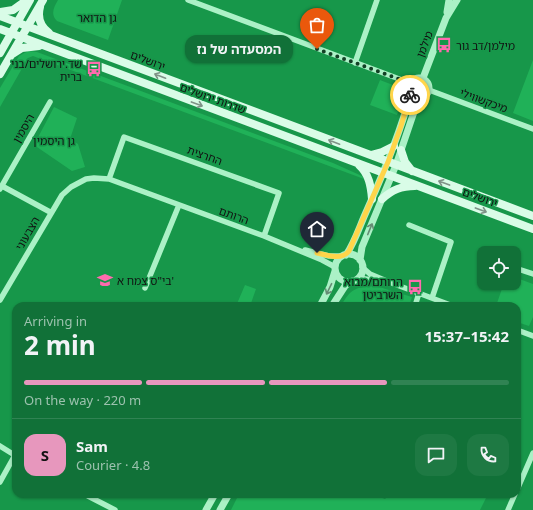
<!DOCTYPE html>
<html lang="en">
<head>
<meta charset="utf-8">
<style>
	body { margin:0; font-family:"Noto Sans","Noto Sans Hebrew",sans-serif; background:#1e7943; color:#f1f3f6; height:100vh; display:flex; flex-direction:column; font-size:15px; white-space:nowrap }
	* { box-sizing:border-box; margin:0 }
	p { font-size:13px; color:#9cc2ae }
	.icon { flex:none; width:22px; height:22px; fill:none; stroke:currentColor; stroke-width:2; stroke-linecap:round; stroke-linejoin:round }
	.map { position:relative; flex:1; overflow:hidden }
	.side { position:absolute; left:12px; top:302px; width:509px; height:196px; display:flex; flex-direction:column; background:#117138; border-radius:12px; box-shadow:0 1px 3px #0004 }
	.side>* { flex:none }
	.tools { position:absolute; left:477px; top:246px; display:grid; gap:8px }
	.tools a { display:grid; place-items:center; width:44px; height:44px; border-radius:8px; background:#117138; box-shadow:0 1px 3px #0004; font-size:20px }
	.pin { position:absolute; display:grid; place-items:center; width:34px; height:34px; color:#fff; margin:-41px -17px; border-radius:50% 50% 50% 0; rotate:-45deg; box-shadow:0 0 4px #0007 }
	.pin .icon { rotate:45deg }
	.courier { position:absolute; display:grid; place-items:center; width:40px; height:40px; margin:-20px; border:3px solid #ffd54a; border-radius:50%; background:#fff; color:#222; box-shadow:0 1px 5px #0007 }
	.bubble { position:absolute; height:28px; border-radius:12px; background:#117138; box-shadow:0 1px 3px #0004; font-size:13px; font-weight:700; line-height:28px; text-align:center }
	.head em { font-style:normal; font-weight:700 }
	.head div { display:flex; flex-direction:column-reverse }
	.head { display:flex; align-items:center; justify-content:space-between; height:68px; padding:0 12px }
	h1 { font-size:26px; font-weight:700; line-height:30px }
	.bar { display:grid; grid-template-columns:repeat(4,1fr); gap:6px 4px; align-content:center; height:48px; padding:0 12px }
	.bar i { height:5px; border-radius:3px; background:#308353 }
	.bar .selected { background:#e797bd }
	.bar p { grid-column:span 4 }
	.line { display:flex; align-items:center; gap:10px; padding:0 12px; border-top:1px solid #308353 }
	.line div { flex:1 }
	.round { display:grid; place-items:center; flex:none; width:42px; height:42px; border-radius:12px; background:#1e7943 }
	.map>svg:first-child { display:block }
	.green { fill:#20b158 }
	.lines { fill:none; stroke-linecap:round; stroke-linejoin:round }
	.minor { stroke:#abf1c6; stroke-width:5.5 }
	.tertiary { stroke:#abf1c6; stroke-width:7 }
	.secondary { stroke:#d9fce7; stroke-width:8 }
	.oneway { stroke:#7f9287 }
	.oneway2 { stroke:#668c75 }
	.done { stroke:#134025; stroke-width:4; stroke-dasharray:0 7.2 }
	.route { stroke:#ffd54a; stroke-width:5 }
	.labels { text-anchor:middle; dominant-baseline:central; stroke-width:3; stroke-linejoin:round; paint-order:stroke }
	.park-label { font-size:11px; fill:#111; stroke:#17974a }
	.street-label { font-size:11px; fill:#111; stroke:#17974a }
	.poi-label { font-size:11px; fill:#111; stroke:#17974a; text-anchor:start }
</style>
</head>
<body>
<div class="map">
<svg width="533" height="510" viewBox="0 0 533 510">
	<rect width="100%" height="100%" fill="#17974a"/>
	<path class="green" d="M58 0H122L108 40 57 21C50 14 54 7 58 0Z
		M28 51 37 52 333 163 362 176 364 179 33 56 28 58 0 107V88L19 56Z
		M533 60V121L513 113Z
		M380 80C406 90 407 89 397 115L370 105Z
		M54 107 77 118 70 139 78 144 85 167 72 171 34 145Z
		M514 277 533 284V317L529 326 517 322V306H496L504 283H514Z
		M245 285 256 289 250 306H236Z
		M376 286 412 297 409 306H341C351 288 356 287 376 286Z
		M239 494H372L385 499 390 494H488L480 510H231Z"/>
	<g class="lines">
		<path class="minor" d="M188 0 410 83
			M355 63 377 0
			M429 90 533 129
			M109 179 124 137 279 193 264 236
			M2 186 50 212
			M0 189 50 102
			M409 225 451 242 432 298
			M305 250 329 256H341
			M362 267 370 274 389 282 453 306
			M515 268 533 274
			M358 278 380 281
			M145 288 179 205
			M0 300 62 195 71 187 86 179 94 178 109 179 264 236 322 260 335 267
			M415 306 419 293
			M517 330 533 336
			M0 446 16 456
			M0 482 15 455
			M517 490 533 453
			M88 496 115 510
			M508 510 515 494"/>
		<path class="tertiary" d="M447 12 449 0
			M423 78 446 18 457 0
			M409 88a10 10 0 1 1 20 0a10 10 0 1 1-20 0Z
			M335 268a14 14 0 1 1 28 0a14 14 0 1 1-28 0Z
			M346 255C355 242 360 225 367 210 384 172 400 133 411 93
			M360 260 362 247 396 165 415 109 422 97
			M320 306 330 287 335 271
			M332 306 345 286 352 281
			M206 510 215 494
			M220 510 229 494"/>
		<path class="secondary" d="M40 7C37 18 40 26 49 33
			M0 12 13 10 27 0
			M0 16 533 216
			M0 29 533 229
			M0 53 30 0
			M11 55 22 48 39 46
			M0 74 43 0
			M401 150 405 162 412 171
			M371 155 382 152 394 146
			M359 165C369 174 371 186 372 199
			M382 199C392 190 401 186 415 186"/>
	</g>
	<defs><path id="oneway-shaft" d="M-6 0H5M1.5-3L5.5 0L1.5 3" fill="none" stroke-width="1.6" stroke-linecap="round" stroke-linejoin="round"/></defs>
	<g class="oneway">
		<use href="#oneway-shaft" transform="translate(160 76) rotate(-159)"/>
		<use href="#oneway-shaft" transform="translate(197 104) rotate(20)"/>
		<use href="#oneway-shaft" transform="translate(334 142) rotate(-159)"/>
		<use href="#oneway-shaft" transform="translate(444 183) rotate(-160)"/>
		<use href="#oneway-shaft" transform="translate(481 210) rotate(20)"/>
	</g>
	<g class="oneway2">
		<use href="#oneway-shaft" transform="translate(370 229) rotate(-68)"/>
		<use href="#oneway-shaft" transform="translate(329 289) rotate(116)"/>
	</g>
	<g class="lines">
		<path class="done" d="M317 49 410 83V95"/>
		<path class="route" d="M317 253C327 255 341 261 349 251L388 162 401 126 410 95"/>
	</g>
	<defs>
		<symbol id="bus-bare" viewBox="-9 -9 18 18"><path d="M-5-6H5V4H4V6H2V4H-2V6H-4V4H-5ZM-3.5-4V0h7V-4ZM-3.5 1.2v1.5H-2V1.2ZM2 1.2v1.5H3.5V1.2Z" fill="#ff6bae" stroke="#17974a" stroke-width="2.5" paint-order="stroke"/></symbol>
		<symbol id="school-bare" viewBox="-9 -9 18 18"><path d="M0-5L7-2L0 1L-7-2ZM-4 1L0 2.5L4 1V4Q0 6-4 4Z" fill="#ff6bae" stroke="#17974a" stroke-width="2.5" paint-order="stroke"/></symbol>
	</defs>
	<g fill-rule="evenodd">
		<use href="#bus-bare" x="433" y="34" width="22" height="22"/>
		<use href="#bus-bare" x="83" y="58" width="22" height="22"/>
		<use href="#school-bare" x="94" y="269" width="22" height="22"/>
		<use href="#bus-bare" x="404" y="276" width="22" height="22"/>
	</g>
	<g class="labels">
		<g class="park-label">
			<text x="97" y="17">גן הדואר</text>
			<text x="54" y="140">גן היסמין</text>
		</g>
		<g class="street-label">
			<text transform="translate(424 44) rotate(-69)">מילמן</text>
			<text transform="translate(148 60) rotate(21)">ירושלים</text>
			<text transform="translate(213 98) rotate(20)">שדרות ירושלים</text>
			<text transform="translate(484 100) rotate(20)">מיכקשווילי</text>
			<text transform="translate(23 128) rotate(-60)">היסמין</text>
			<text transform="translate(205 155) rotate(20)">החרצית</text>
			<text transform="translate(480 197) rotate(20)">ירושלים</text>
			<text transform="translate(234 215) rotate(20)">הרותם</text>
			<text transform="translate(27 233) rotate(-60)">הצבעוני</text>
		</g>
		<g class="poi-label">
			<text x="456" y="45">מילמן/דב גור</text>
			<text x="82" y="63" text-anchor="end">שד.ירושלים/בני<tspan x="82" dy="13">ברית</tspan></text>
			<text x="117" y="280">בי"ס צמח א'</text>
			<text x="403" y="281" text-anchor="end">הרותם/מבוא<tspan x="403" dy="13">השרביטן</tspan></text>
		</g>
	</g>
</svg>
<div class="tools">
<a><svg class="icon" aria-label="locate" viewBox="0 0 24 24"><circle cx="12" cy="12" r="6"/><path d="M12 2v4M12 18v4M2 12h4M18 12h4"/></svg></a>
</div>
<div class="pin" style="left:317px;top:49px;background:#ea580c"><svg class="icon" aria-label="bag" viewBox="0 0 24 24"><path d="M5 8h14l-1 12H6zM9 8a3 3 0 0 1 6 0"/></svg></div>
<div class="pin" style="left:317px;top:253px;background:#1f2937"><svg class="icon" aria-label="home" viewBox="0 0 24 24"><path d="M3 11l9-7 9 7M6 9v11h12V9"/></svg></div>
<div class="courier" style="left:410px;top:95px"><svg class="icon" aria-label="bike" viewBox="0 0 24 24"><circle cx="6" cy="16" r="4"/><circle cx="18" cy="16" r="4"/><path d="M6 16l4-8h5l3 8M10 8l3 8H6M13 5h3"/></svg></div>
<div class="bubble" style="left:185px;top:35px;width:108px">המסעדה של נז</div>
<section class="side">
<div class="head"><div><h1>2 min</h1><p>Arriving in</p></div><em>15:37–15:42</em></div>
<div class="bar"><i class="selected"></i><i class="selected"></i><i class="selected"></i><i></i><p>On the way · 220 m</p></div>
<div class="line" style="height:72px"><b class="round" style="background:#e797bd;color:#111">S</b><div><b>Sam</b><p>Courier · 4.8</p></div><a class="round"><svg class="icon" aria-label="chat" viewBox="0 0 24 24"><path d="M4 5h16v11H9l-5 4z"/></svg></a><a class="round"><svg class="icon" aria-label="phone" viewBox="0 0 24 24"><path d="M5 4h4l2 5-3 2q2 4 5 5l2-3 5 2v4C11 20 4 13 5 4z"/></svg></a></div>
</section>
</div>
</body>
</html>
